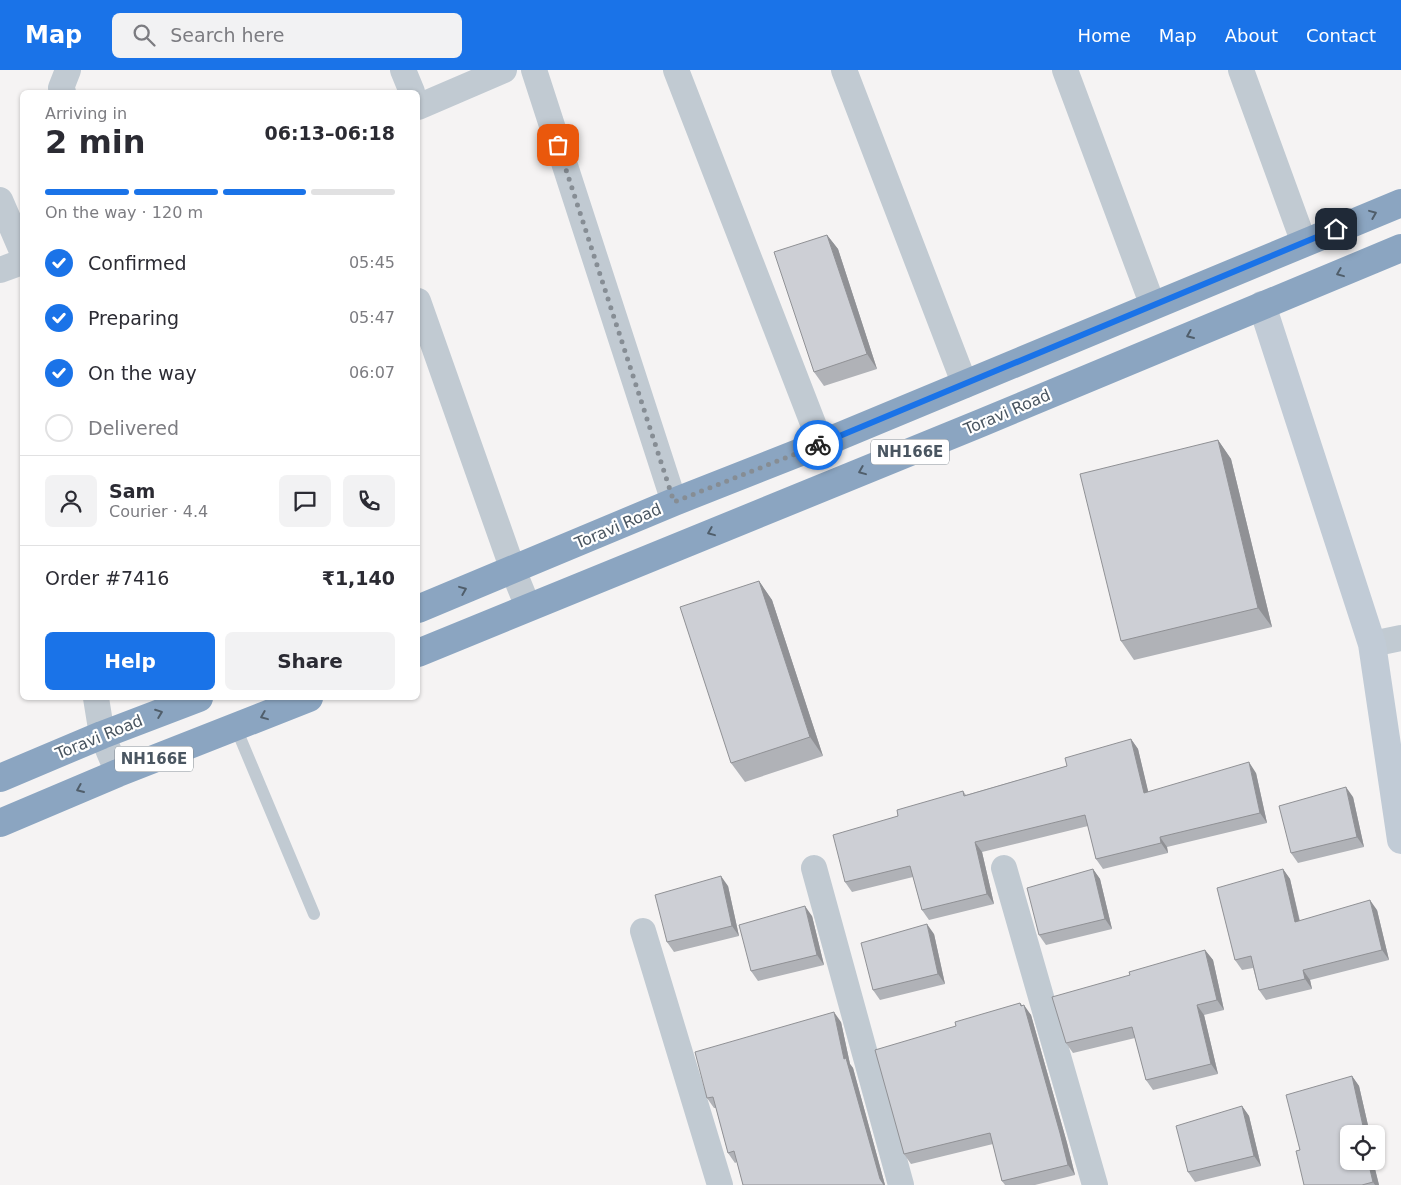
<!DOCTYPE html>
<html lang="en">
<head>
<meta charset="utf-8">
<style>
	body { margin:0; font-family:"DejaVu Sans",sans-serif; background:#f2f2f3; color:#2b2b33; height:100vh; display:flex; flex-direction:column; font-size:19px; white-space:nowrap }
	* { box-sizing:border-box; margin:0 }
	p { font-size:16px; color:#7c7c81 }
	.icon { flex:none; width:28px; height:28px; fill:none; stroke:currentColor; stroke-width:2; stroke-linecap:round; stroke-linejoin:round }
	.map { position:relative; flex:1; overflow:hidden }
	.panel { position:absolute; left:20px; top:20px; width:400px; height:610px; display:flex; flex-direction:column; background:#fff; border-radius:8px; box-shadow:0 1px 4px #0004 }
	.panel>* { flex:none }
	.controls { position:absolute; left:1340px; top:1055px; display:grid; gap:10px }
	.controls a { display:grid; place-items:center; width:45px; height:45px; border-radius:8px; background:#fff; box-shadow:0 1px 4px #0004; font-size:25px }
	.pin { position:absolute; display:grid; place-items:center; width:42px; height:42px; color:#fff; margin:-21px; border-radius:10px; box-shadow:0 2px 8px #0006 }
	.courier { position:absolute; display:grid; place-items:center; width:50px; height:50px; margin:-25px; border:4px solid #1a73e8; border-radius:50%; background:#fff; color:#222; box-shadow:0 1px 6px #0007 }
	.overview em { font-style:normal; font-weight:600 }
	.overview div { display:flex; flex-direction:column-reverse }
	.overview { display:flex; align-items:center; justify-content:space-between; height:85px; padding:0 25px }
	h1 { font-size:32px; font-weight:600; line-height:38px }
	.bar { display:grid; grid-template-columns:repeat(4,1fr); gap:8px 5px; align-content:center; height:60px; padding:0 25px }
	.bar i { height:6px; border-radius:4px; background:#e1e1e2 }
	.bar .active { background:#1a73e8 }
	.bar p { grid-column:span 4 }
	.line { display:flex; align-items:center; gap:12px; padding:0 25px; border-top:1px solid #e1e1e2 }
	.line div { flex:1 }
	.round { display:grid; place-items:center; flex:none; width:52px; height:52px; border-radius:8px; background:#f2f2f3 }
	ol { padding:0 25px; list-style:none }
	li { display:flex; align-items:center; gap:15px; height:55px }
	li p { margin-inline-start:auto }
	li .icon { padding:5px; border-radius:50%; background:#1a73e8; color:#fff; stroke-width:4 }
	li:last-child { color:#7c7c81 }
	li i { width:28px; height:28px; border:2px solid #e1e1e2; border-radius:50% }
	.primary-button { display:flex; gap:10px; margin-top:auto; padding:10px 25px }
	.primary-button a { flex:1; height:58px; border-radius:8px; background:#1a73e8; color:#fff; font-size:20px; font-weight:600; line-height:58px; text-align:center }
	.primary-button a+a { background:#f2f2f3; color:#2b2b33 }
	header { display:flex; align-items:center; gap:30px; box-sizing:border-box; height:70px; padding:0 25px; background:#1a73e8; color:#fff }
	header strong { font-size:24px }
	nav { display:flex; gap:28px; margin-inline-start:auto; font-size:18px }
	.search { width:350px; height:45px; background:#f2f2f3; display:flex; align-items:center; gap:12px; box-sizing:border-box; padding:0 18px; border-radius:8px; color:#7c7c81; font-size:19px }
	.map>svg:first-child { display:block }
	.lines { fill:none; stroke-linecap:round; stroke-linejoin:round }
	.lane { stroke:#c1cad2; stroke-width:12 }
	.street { stroke:#c1cad2; stroke-width:26 }
	.secondary { stroke:#c1cbd6; stroke-width:28 }
	.highway { stroke:#8ba5c1; stroke-width:28 }
	.wall { fill:#b0b2b7 }
	.shaded-wall { fill:#909195 }
	.building { fill:#cdcfd5; stroke:#909195 }
	.oneway { stroke:#505e6b }
	.done { stroke:#868d94; stroke-width:5; stroke-dasharray:0 9 }
	.route { stroke:#1a73e8; stroke-width:6 }
	.labels { text-anchor:middle; dominant-baseline:central; stroke-width:4.5; stroke-linejoin:round; paint-order:stroke }
	.shield { fill:#fff; stroke:#808990; stroke-width:1 }
	.shield-label { font-size:15px; font-weight:bold; fill:#4a5661 }
	.street-label { font-size:16px; fill:#4a5661; stroke:#fff }
</style>
</head>
<body>
<header>
<strong>Map</strong>
<div class="search"><svg class="icon" aria-label="search" viewBox="0 0 24 24"><circle cx="10" cy="10" r="6"/><path d="M15 15l6 6"/></svg>Search here</div>
<nav><a>Home</a><a>Map</a><a>About</a><a>Contact</a></nav>
</header>
<div class="map">
<svg width="1401" height="1115" viewBox="0 0 1401 1115">
	<rect width="100%" height="100%" fill="#f5f3f3"/>
	<g class="lines">
		<path class="lane" d="M236 658 314 844"/>
		<path class="street" d="M403 0 412 22
			M534 0 674 432
			M676 0 821 374
			M844 0 965 315
			M1065 0 1153 236
			M1241 0 1304 173
			M63 22 61 18 68 0
			M418 37 504 0
			M0 130 22 181
			M0 200 22 192
			M418 231 513 500 528 537
			M1372 574 1401 568
			M96 628 102 665 118 703
			M814 798 901 1115
			M1004 798 1095 1115
			M643 861 720 1115"/>
		<path class="secondary" d="M1262 235 1372 574 1401 770"/>
		<path class="highway" d="M418 539 674 432 821 374 1401 133
			M418 583 981 353 1401 178
			M0 708 102 665 199 628
			M0 753 118 703 309 628"/>
	</g>
	<path class="wall" d="M827 165 838 179 877 299 824 316 814 302Z
		M1218 370 1231 389 1272 557 1134 590 1121 571Z
		M759 511 772 530 823 686 745 712 731 693Z
		M1131 669 1138 679 1148 722 1256 703 1267 753 1167 777 1168 783 1103 799 1096 789 1088 756 982 782 994 834 929 850 922 840 913 807 852 822 845 812 898 746 963 721 966 725 1067 696Z
		M1353 727 1364 777 1298 793 1291 783Z
		M1093 799 1100 809 1112 859 1046 875 1039 865Z
		M1283 799 1290 809 1300 851 1377 840 1389 890 1310 910 1312 919 1266 930 1259 920 1253 898 1242 900 1235 890Z
		M728 816 739 866 674 882 667 872Z
		M812 846 824 895 758 911 751 901Z
		M934 864 945 914 880 930 873 920Z
		M1205 880 1213 890 1224 940 1204 945 1218 1004 1153 1020 1146 1010 1135 968 1073 983 1066 973 1130 905Z
		M1020 933 1031 945 1067 1073 1075 1105 1035 1115H1005L1002 1111 993 1074 911 1094 904 1084 956 956Z
		M841 952 850 994 853 998 885 1115H743L737 1092 735 1093 728 1083 716 1038H714L707 1028Z
		M1352 1006 1359 1016 1370 1064H1349V1091H1373L1379 1115H1304L1300 1080Z
		M1242 1036 1249 1046 1261 1096 1195 1112 1188 1102Z"/>
	<path class="shaded-wall" d="M827 165 838 179 877 299 867 284Z
		M1218 370 1231 389 1272 557 1258 538Z
		M759 511 772 530 823 686 810 667Z
		M1131 669 1138 679 1151 733 1144 723Z
		M1249 692 1256 703 1267 753 1260 743Z
		M1346 717 1353 727 1364 777 1357 767Z
		M1160 767 1167 777 1168 783 1161 773Z
		M975 772 982 782 994 834 987 824Z
		M1093 799 1100 809 1112 859 1105 849Z
		M1283 799 1290 809 1302 862 1295 852Z
		M721 806 728 816 739 866 732 856Z
		M1370 830 1377 840 1389 890 1382 880Z
		M805 836 812 846 824 895 817 885Z
		M927 854 934 864 945 914 938 904Z
		M1205 880 1213 890 1224 940 1217 930Z
		M1303 900 1310 910 1312 919 1305 909Z
		M1020 933 1025 940 1024 935 1031 945 1067 1073 1075 1105 1068 1095Z
		M1197 935 1204 945 1218 1004 1211 994Z
		M834 942 841 952 850 994 853 998 885 1115H884L880 1109 844 989Z
		M1352 1006 1359 1016 1370 1064H1369L1363 1056Z
		M1242 1036 1249 1046 1261 1096 1254 1086Z
		M1360 1056 1365 1064H1362Z
		M1368 1091H1373L1379 1115H1375L1373 1112Z"/>
	<path class="building" d="M827 165 867 284 814 302 774 182Z
		M1218 370 1258 538 1121 571 1080 404Z
		M759 511 810 667 731 693 680 537Z
		M1131 669 1144 723 1249 692 1260 743 1160 767 1161 773 1096 789 1085 745 975 772 987 824 922 840 910 796 845 812 833 765 898 746 897 740 963 721 964 726 1067 696 1065 688Z
		M1346 717 1357 767 1291 783 1279 736Z
		M1093 799 1105 849 1039 865 1027 818Z
		M1283 799 1295 852 1370 830 1382 880 1303 900 1305 909 1259 920 1251 886 1235 890 1217 818Z
		M721 806 732 856 667 872 655 825Z
		M805 836 817 885 751 901 739 855Z
		M927 854 938 904 873 920 861 873Z
		M1205 880 1217 930 1197 935 1211 994 1146 1010 1132 957 1066 973 1052 927 1130 905 1129 902Z
		M1020 933 1021 936 1024 935 1060 1063 1068 1095 1002 1111 990 1063 904 1084 875 980 956 956 955 952Z
		M834 942 844 989 846 988 880 1109 884 1115H743L734 1081 728 1083 713 1027 707 1028 695 982Z
		M1352 1006 1363 1056H1360L1362 1064H1349V1091H1368L1373 1112 1362 1115H1304L1296 1081 1300 1080 1286 1025Z
		M1242 1036 1254 1086 1188 1102 1176 1056Z"/>
	<defs><path id="oneway-chevron" d="M-2-3.5L2.5 0L-2 3.5" fill="none" stroke-width="1.6" stroke-linecap="round" stroke-linejoin="round" transform="scale(1.25)"/></defs>
	<g class="oneway">
		<use href="#oneway-chevron" transform="translate(1373 144) rotate(-22)"/>
		<use href="#oneway-chevron" transform="translate(1340 203) rotate(158)"/>
		<use href="#oneway-chevron" transform="translate(1190 265) rotate(157)"/>
		<use href="#oneway-chevron" transform="translate(862 401) rotate(158)"/>
		<use href="#oneway-chevron" transform="translate(711 462) rotate(158)"/>
		<use href="#oneway-chevron" transform="translate(463 520) rotate(-22)"/>
		<use href="#oneway-chevron" transform="translate(159 643) rotate(-21)"/>
		<use href="#oneway-chevron" transform="translate(264 646) rotate(158)"/>
		<use href="#oneway-chevron" transform="translate(80 719) rotate(157)"/>
	</g>
	<g class="lines">
		<path class="done" d="M558 75 674 432 818 375"/>
		<path class="route" d="M818 375 1336 159"/>
	</g>
	<g class="labels">
		<g class="shield">
			<rect x="871" y="369.5" width="78" height="25" rx="4"/>
			<rect x="115" y="676.5" width="78" height="25" rx="4"/>
		</g>
		<g class="shield-label">
			<text x="910" y="382">NH166E</text>
			<text x="154" y="689">NH166E</text>
		</g>
		<g class="street-label">
			<text transform="translate(1007 342) rotate(-23)">Toravi Road</text>
			<text transform="translate(618 456) rotate(-23)">Toravi Road</text>
			<text transform="translate(99 667) rotate(-22)">Toravi Road</text>
		</g>
	</g>
</svg>
<div class="controls">
<a><svg class="icon" aria-label="locate" viewBox="0 0 24 24"><circle cx="12" cy="12" r="6"/><path d="M12 2v4M12 18v4M2 12h4M18 12h4"/></svg></a>
</div>
<div class="pin" style="left:558px;top:75px;background:#ea580c"><svg class="icon" aria-label="bag" viewBox="0 0 24 24"><path d="M5 8h14l-1 12H6zM9 8a3 3 0 0 1 6 0"/></svg></div>
<div class="pin" style="left:1336px;top:159px;background:#1f2937"><svg class="icon" aria-label="home" viewBox="0 0 24 24"><path d="M3 11l9-7 9 7M6 9v11h12V9"/></svg></div>
<div class="courier" style="left:818px;top:375px"><svg class="icon" aria-label="bike" viewBox="0 0 24 24"><circle cx="6" cy="16" r="4"/><circle cx="18" cy="16" r="4"/><path d="M6 16l4-8h5l3 8M10 8l3 8H6M13 5h3"/></svg></div>
<section class="panel">
<div class="overview"><div><h1>2 min</h1><p>Arriving in</p></div><em>06:13–06:18</em></div>
<div class="bar"><i class="active"></i><i class="active"></i><i class="active"></i><i></i><p>On the way · 120 m</p></div>
<ol>
<li><svg class="icon" aria-label="check" viewBox="0 0 24 24"><path d="M5 12l5 5 9-10"/></svg>Confirmed<p>05:45</p></li>
<li><svg class="icon" aria-label="check" viewBox="0 0 24 24"><path d="M5 12l5 5 9-10"/></svg>Preparing<p>05:47</p></li>
<li><svg class="icon" aria-label="check" viewBox="0 0 24 24"><path d="M5 12l5 5 9-10"/></svg>On the way<p>06:07</p></li>
<li><i></i>Delivered</li>
</ol>
<div class="line" style="height:90px"><a class="round"><svg class="icon" aria-label="person" viewBox="0 0 24 24"><circle cx="12" cy="8" r="4"/><path d="M4 21q1-7 8-7t8 7"/></svg></a><div><b>Sam</b><p>Courier · 4.4</p></div><a class="round"><svg class="icon" aria-label="chat" viewBox="0 0 24 24"><path d="M4 5h16v11H9l-5 4z"/></svg></a><a class="round"><svg class="icon" aria-label="phone" viewBox="0 0 24 24"><path d="M5 4h4l2 5-3 2q2 4 5 5l2-3 5 2v4C11 20 4 13 5 4z"/></svg></a></div>
<div class="line" style="height:65px"><div>Order #7416</div><b>₹1,140</b></div>
<div class="primary-button"><a>Help</a><a>Share</a></div>
</section>
</div>
</body>
</html>
